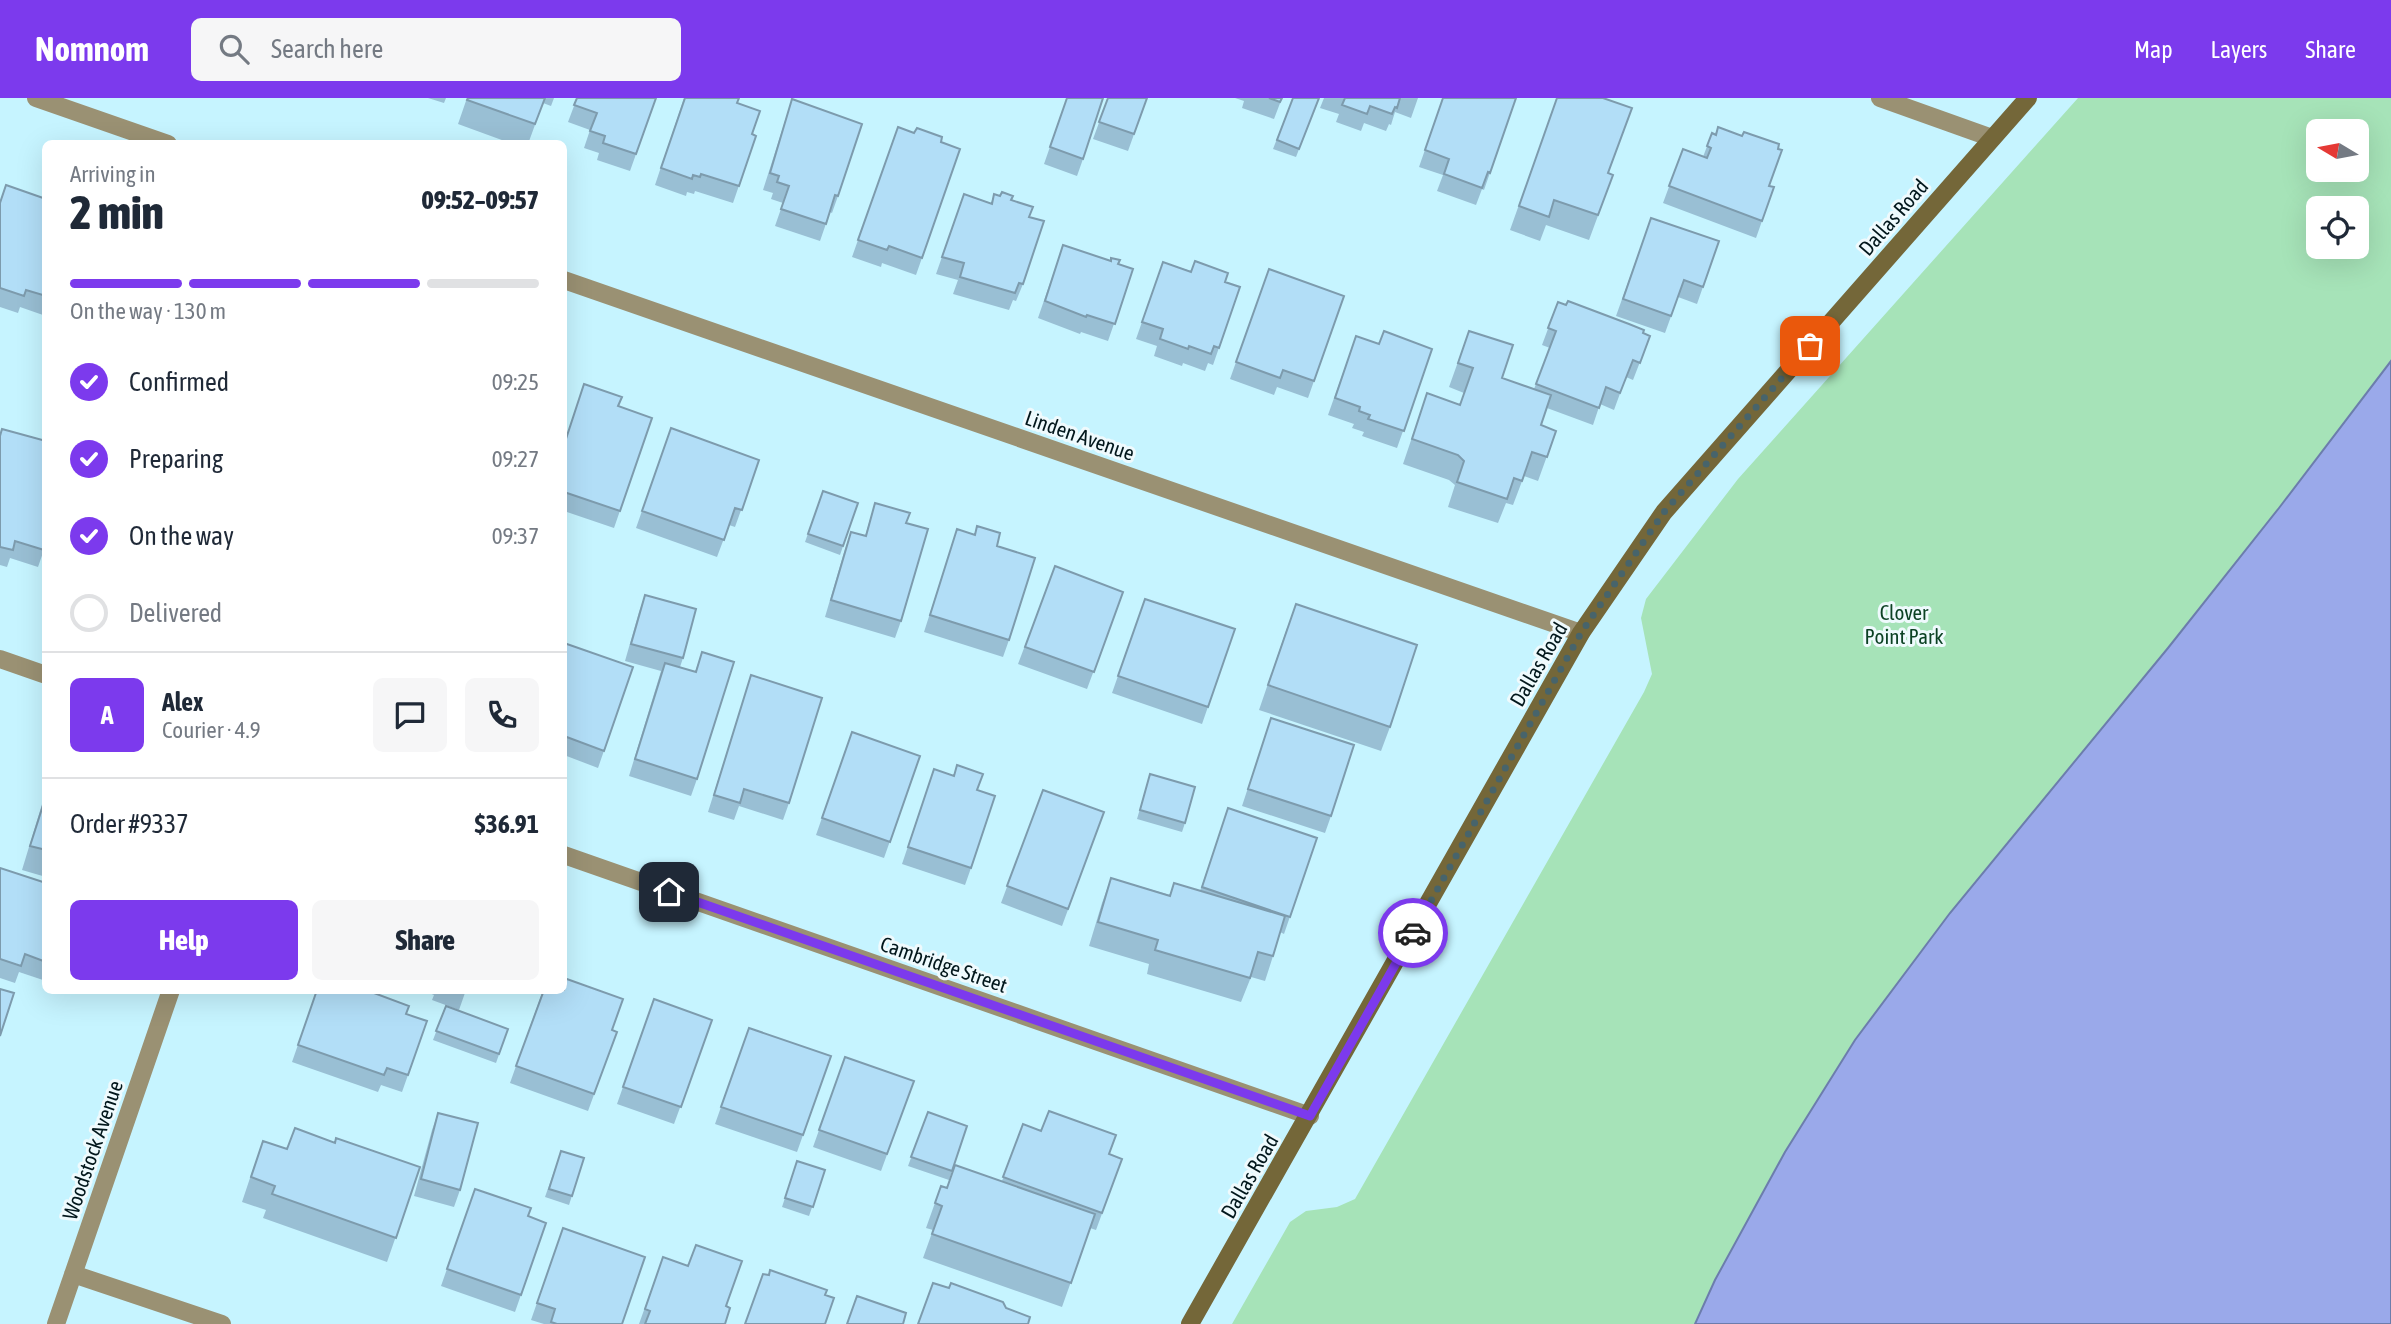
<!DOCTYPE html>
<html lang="en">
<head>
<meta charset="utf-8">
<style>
	body { margin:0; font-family:"Asap Condensed",sans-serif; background:#f6f6f7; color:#1f2937; height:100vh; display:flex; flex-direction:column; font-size:26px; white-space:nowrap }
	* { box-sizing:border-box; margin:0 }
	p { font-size:23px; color:#747a83 }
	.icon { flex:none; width:38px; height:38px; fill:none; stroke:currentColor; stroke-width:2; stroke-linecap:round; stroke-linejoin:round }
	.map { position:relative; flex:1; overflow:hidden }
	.details { position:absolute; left:42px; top:42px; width:525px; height:854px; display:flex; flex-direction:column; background:#fff; border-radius:10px; box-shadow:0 7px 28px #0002 }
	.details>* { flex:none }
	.needle { width:46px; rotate:280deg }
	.buttons { position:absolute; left:2306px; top:21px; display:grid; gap:14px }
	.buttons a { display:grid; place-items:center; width:63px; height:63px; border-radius:10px; background:#fff; box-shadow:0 7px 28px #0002; font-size:35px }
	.pin { position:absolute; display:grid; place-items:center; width:60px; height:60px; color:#fff; margin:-30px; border-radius:14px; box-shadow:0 4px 10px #0006 }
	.courier { position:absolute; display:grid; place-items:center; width:70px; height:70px; margin:-35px; border:5px solid #7c3aed; border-radius:50%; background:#fff; color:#222; box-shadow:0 2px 9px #0007 }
	.headline em { font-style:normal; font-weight:800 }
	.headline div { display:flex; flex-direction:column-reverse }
	.headline { display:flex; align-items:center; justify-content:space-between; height:119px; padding:0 28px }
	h1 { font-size:46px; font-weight:800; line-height:52px }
	.bar { display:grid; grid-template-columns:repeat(4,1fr); gap:10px 7px; align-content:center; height:84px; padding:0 28px }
	.bar i { height:9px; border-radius:5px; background:#e0e1e3 }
	.bar .on { background:#7c3aed }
	.bar p { grid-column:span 4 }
	.line { display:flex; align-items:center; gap:18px; padding:0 28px; border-top:2px solid #e0e1e3 }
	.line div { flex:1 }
	.round { display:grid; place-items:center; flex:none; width:74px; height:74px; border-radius:10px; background:#f6f6f7 }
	ol { padding:0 28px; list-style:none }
	li { display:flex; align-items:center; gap:21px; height:77px }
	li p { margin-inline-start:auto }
	li .icon { padding:7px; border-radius:50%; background:#7c3aed; color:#fff; stroke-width:4 }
	li:last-child { color:#747a83 }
	li i { width:38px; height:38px; border:4px solid #e0e1e3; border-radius:50% }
	.cta { display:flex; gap:14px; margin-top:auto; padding:14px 28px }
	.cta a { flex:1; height:80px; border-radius:10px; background:#7c3aed; color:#fff; font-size:28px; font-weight:800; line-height:80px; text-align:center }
	.cta a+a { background:#f6f6f7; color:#1f2937 }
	header { display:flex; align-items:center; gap:42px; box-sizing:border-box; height:98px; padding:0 35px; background:#7c3aed; color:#fff }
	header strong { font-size:33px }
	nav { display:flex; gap:38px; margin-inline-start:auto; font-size:24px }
	.search { width:490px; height:63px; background:#f6f6f7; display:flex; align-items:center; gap:18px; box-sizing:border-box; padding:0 24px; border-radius:10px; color:#747a83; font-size:26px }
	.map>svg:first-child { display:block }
	.green { fill:#a6e3b8; fill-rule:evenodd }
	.water { fill:#9aa9ea; stroke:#6c7dac; stroke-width:2 }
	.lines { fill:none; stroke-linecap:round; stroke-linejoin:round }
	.street { stroke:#9a9173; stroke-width:18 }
	.secondary { stroke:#746739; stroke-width:18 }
	.wall { fill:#99bfd4 }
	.building { fill:#b2def7; stroke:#7d9bad; stroke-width:2 }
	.done { stroke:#47646b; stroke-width:7; stroke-dasharray:0 12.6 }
	.route { stroke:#7c3aed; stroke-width:9 }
	.labels { text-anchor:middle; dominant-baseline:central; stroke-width:6; stroke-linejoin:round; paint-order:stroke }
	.street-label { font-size:21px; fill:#02171c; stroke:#effafd }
	.park-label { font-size:21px; fill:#0c4224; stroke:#effafd }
</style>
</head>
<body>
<header>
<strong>Nomnom</strong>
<div class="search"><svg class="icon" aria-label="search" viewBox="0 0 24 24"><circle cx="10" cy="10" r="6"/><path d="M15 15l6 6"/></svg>Search here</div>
<nav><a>Map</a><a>Layers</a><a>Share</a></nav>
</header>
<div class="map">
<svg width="2391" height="1226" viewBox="0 0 2391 1226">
	<rect width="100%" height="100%" fill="#c6f4ff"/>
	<path class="green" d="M2078 0H2391V263L2279 410 2168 550 1950 815 1855 942 1785 1054 1715 1182 1695 1226H1232L1290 1124 1306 1113 1337 1109 1355 1101 1644 594 1652 576 1641 520 1646 501 1738 381ZM2319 33H2357V72H2319ZM2319 110H2357V149H2319Z"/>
	<path class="water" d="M2391 263V1226H1695L1715 1182 1785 1054 1855 942 1950 815 2168 550 2279 410Z"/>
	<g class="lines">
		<path class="street" d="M36 0 168 46
			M1880 0 1992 40
			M564 182 1581 535
			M0 561 46 577
			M564 757 1310 1018
			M73 1176 222 1226
			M56 1226 171 892"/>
		<path class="secondary" d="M1190 1226 1581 535 1664 414 2028 0"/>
	</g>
	<path class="wall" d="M428 0H446L444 5Z
		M467 0H554L551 8 543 5 528 46H513L458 26Z
		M577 0H656L630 73 597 62 599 55 584 50 590 32 568 24Z
		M684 0 737 5 752 36 756 38 733 105 695 93 694 96 687 94 686 98 655 87Z
		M1067 0 1083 61 1077 78 1044 66Z
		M1108 0H1147L1128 53 1093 41Z
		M1235 0H1282L1274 21 1242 10 1244 3Z
		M1293 0H1319L1296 59 1273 51Z
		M1324 0H1418L1411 20 1395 14 1391 27 1389 26 1386 33 1364 25 1361 33 1336 24 1339 16 1320 10Z
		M1443 0H1516L1484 92 1482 91 1476 107 1437 93 1443 77 1419 69Z
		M1557 0 1608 75 1613 77 1589 142 1546 127 1540 143 1510 132Z
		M792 1 838 98 832 115 830 114 820 143 775 128 783 105 771 101 773 95 763 92Z
		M898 29 960 51 916 177 882 165 881 169 852 159Z
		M1718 29 1769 88 1774 89 1756 140 1663 105 1683 51 1703 59 1712 35 1715 36Z
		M964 96 991 105 994 96 1011 102 1029 119 1023 186 1016 203 1013 202 1009 212 953 196 958 182 936 176Z
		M46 101V210L43 217 20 209 18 215 0 209V104Z
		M1651 120 1719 143 1697 206 1678 199 1665 235 1616 218Z
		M1063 147 1110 163 1111 160 1118 166 1133 171 1108 243 1081 234 1080 236 1038 220Z
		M1163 164 1240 189 1213 267 1208 265 1205 273 1183 265 1182 268 1154 258 1157 248 1136 241Z
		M1269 171 1344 198 1308 300 1277 289 1274 297 1230 281Z
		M1558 204 1650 238 1633 282 1626 279 1614 312 1600 306 1593 327 1547 310 1541 327 1556 333 1538 383 1524 378 1513 407 1506 405 1498 425 1448 409 1455 387 1449 382 1403 366 1427 295 1460 307 1464 295 1449 289 1469 233 1502 280 1534 291 1550 250 1542 247Z
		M1356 238 1379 246 1432 251 1397 350 1362 338 1364 334 1352 330 1354 326 1328 317Z
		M618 308 652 320 614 430 564 413V346Z
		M671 330 759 362 735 429 729 427 717 459 636 430Z
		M0 337 46 446 38 469 10 460 7 469 0 467Z
		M823 393 858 405 840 457 805 444Z
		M875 405 906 425 901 523 895 540 825 519 845 451 851 434 865 438Z
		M977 428 997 448 1009 542 1003 559 924 534 957 431 974 437Z
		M1055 468 1123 494 1087 591 1018 566Z
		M645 497 683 560 680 569 695 574 702 554 697 681 691 698 629 678 661 573 625 563 639 514Z
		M1145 501 1235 531 1202 626 1112 595Z
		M1287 530 1390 629 1381 653 1259 612Z
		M564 545 633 569 598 670 564 657Z
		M751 577 789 705 783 722 739 708 734 722 708 714Z
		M1271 620 1331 718 1325 735 1242 708Z
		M852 634 920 658 884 760 816 737Z
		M934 671 977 692 971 770 965 787 902 766Z
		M1150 676 1185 725 1182 734 1137 721Z
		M1043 692 1104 714 1062 828 1001 805Z
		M46 693V779L22 772Z
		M1228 710 1317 740 1284 836 1280 834 1273 858 1265 883 1251 879 1241 904 1147 876 1149 866 1089 848 1102 805 1111 780 1170 797 1174 785 1200 793Z
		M0 770 46 785V883L19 874 15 885 0 880Z
		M317 892 427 923 402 994 381 987 378 994 292 964Z
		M422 892H466L459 912 432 902 434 897Z
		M543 892 617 934 588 1013 510 985Z
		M654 901 712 922 674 1026 617 1006Z
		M446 908 508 931 496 965 433 942Z
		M749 930 831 958 797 1054 715 1026Z
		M845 959 914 983 881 1073 813 1049Z
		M928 1014 967 1028 949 1082 908 1068Z
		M438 1015 460 1092 454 1109 414 1098 432 1032Z
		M1023 1026 1122 1061 1096 1132 1090 1130 1062 1209 923 1160 933 1132 926 1130 941 1088 947 1090 955 1067 1002 1083Z
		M335 1045 420 1069 387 1164 263 1120 266 1112 242 1104 254 1068 287 1051Z
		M561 1053 584 1060 569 1107 545 1099Z
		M797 1063 825 1072 809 1118 782 1109Z
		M475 1091 528 1118 546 1125 515 1214 441 1188Z
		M563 1130 622 1226H544L531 1222Z
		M663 1159 726 1208 725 1226H639Z"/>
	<path class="building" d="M468 0H545L535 26 467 2Z
		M577 0H656L636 56 603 45 605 38 590 33 597 15 574 7Z
		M685 0H739L737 5 760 13 752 36 756 38 739 88 701 76 700 79 693 77 692 81 661 70Z
		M1067 0H1103L1083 61 1050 49Z
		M1108 0H1147L1134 36 1099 24Z
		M1269 0H1282L1280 4Z
		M1293 0H1319L1299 51 1277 42Z
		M1345 0H1400L1397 10 1395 9 1392 16 1370 8 1367 16 1342 7Z
		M1443 0H1516L1490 75 1488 74 1482 90 1444 76 1449 61 1425 52Z
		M1557 0H1603L1632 10 1608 75 1613 77 1598 117 1554 102 1549 119 1519 108Z
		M792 1 862 26 838 98 835 97 826 126 781 111 789 88 777 84 779 78 770 75Z
		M898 29 914 35 917 30 942 39 941 44 960 51 922 160 889 148 887 152 858 142Z
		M1718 29 1742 38 1744 34 1779 46 1778 51 1782 52 1769 88 1774 89 1762 123 1669 88 1683 51 1707 60 1711 50 1707 48 1712 35 1716 37Z
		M6 87 46 101V198L26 192 24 198 0 190V105Z
		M1002 94 1013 98 1011 102 1033 109 1029 119 1044 123 1023 186 1019 185 1015 195 960 179 964 165 942 159 964 96 992 106 994 96 1000 98Z
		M1651 120 1719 143 1703 189 1684 182 1671 218 1623 201Z
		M1063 147 1111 163V160L1120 162 1118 166 1133 171 1115 226 1087 217 1086 219 1045 203Z
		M1195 163 1228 175 1225 184 1240 189 1219 250 1214 248 1211 256 1189 248 1188 251 1160 241 1163 231 1142 224 1163 164 1191 174Z
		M1269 171 1344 198 1314 283 1283 272 1280 280 1236 264Z
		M1568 203 1629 226 1644 232 1643 235 1650 238 1640 265 1633 262 1620 295 1606 289 1599 310 1536 286 1556 233 1548 230 1558 204 1566 207Z
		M1384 233 1432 251 1404 333 1368 321 1370 317 1359 313 1360 309 1335 300 1356 238 1379 246Z
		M1469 233 1513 247 1502 280 1551 297 1541 327 1556 333 1547 359 1532 354 1522 383 1514 380 1507 401 1457 384 1464 363 1458 357 1412 341 1427 295 1460 307 1473 270 1458 265Z
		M584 286 622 299 618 308 652 320 620 413 564 394V347Z
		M671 330 759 362 742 412 735 410 724 442 642 413Z
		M2 331 46 343V446L44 452 15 443 13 452 0 449V338Z
		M823 393 858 405 843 448 808 436Z
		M875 405 910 415 906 425 928 431 901 523 831 502 851 434 866 438Z
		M977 428 1000 435 997 448 1035 460 1009 542 930 517 957 431 975 437Z
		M1055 468 1123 494 1094 574 1025 549Z
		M645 497 696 511 683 560 631 546Z
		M1145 501 1235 531 1208 609 1118 578Z
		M1296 506 1417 547 1390 629 1268 587Z
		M564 545 633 569 604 653 564 638Z
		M702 554 734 564 697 681 635 661 665 565 696 574Z
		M751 577 822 600 789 705 744 691 740 705 714 697Z
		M1271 620 1354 647 1331 718 1248 691Z
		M852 634 920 658 890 744 822 720Z
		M957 667 983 676 977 692 995 698 971 770 908 749 934 671 954 678Z
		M1150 676 1195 689 1185 725 1140 712Z
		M1043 692 1104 714 1068 811 1007 788Z
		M46 698V752L30 748Z
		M1228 710 1317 740 1290 819 1202 789Z
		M0 770 46 785V864L25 856 21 868 0 861Z
		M1111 780 1170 798 1174 785 1285 818 1273 858 1258 854 1250 880 1155 852 1158 842 1098 824Z
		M564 880 623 901 612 932 617 934 594 996 516 968 544 892H564Z
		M0 891 14 895 0 938Z
		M317 892H366L409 908 406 916 427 923 408 977 387 970 384 977 298 947Z
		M654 901 712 922 681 1009 623 989Z
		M446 908 508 931 499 956 436 933Z
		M749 930 831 958 803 1037 721 1009Z
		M845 959 914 983 887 1056 819 1032Z
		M1049 1013 1116 1037 1109 1056 1122 1061 1102 1115 1003 1079 1023 1026 1041 1033Z
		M928 1014 967 1028 952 1073 911 1059Z
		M438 1015 478 1025 460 1092 421 1081Z
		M295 1030 335 1045 336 1040 420 1069 396 1140 272 1096 275 1088 251 1079 263 1043 287 1051Z
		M561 1053 584 1060 572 1098 549 1091Z
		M797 1063 825 1072 813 1109 785 1100Z
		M955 1067 1095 1116 1071 1185 932 1136 942 1108 935 1105 941 1088 947 1090Z
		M475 1091 531 1110 528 1118 546 1125 521 1197 447 1171Z
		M563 1130 645 1159 622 1226H557L551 1224 555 1211 537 1205Z
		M696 1147 742 1163 726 1208 730 1210 725 1226H645L650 1213 645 1211 663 1159 688 1168Z
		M770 1172 827 1192 825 1197 834 1200 825 1226H745L763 1176 769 1177Z
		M933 1185 949 1190 951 1185 1003 1204 1006 1210 1030 1219 1028 1226H918Z
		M857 1198 906 1215 903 1226H847Z"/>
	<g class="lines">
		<path class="done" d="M1413 835 1581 535 1664 414 1810 248"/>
		<path class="route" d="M669 794 1310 1018 1413 835"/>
	</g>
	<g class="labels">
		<g class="street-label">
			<text transform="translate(1893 119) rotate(-49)">Dallas Road</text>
			<text transform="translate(1080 337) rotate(19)">Linden Avenue</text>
			<text transform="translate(1538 566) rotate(-60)">Dallas Road</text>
			<text transform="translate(944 866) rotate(19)">Cambridge Street</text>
			<text transform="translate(92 1052) rotate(-71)">Woodstock Avenue</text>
			<text transform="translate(1249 1078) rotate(-60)">Dallas Road</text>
		</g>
		<g class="park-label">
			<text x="1904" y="514">Clover<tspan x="1904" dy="24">Point Park</tspan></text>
		</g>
	</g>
</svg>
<div class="buttons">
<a><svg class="needle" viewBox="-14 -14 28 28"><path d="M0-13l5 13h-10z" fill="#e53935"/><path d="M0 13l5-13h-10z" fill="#747a83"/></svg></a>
<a><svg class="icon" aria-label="locate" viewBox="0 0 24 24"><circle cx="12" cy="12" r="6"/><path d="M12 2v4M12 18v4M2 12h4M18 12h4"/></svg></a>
</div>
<div class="pin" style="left:1810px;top:248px;background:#ea580c"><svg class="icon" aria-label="bag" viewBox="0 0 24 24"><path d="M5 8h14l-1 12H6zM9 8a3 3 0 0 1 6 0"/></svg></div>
<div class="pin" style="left:669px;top:794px;background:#1f2937"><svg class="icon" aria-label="home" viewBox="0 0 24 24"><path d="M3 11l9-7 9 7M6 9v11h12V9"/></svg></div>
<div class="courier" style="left:1413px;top:835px"><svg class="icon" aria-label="car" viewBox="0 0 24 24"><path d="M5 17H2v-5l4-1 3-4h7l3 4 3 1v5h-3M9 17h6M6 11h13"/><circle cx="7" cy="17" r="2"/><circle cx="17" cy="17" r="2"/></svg></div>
<section class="details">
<div class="headline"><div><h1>2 min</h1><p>Arriving in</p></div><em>09:52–09:57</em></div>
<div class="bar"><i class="on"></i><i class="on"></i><i class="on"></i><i></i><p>On the way · 130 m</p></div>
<ol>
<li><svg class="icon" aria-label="check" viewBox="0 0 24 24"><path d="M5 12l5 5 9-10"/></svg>Confirmed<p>09:25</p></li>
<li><svg class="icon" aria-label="check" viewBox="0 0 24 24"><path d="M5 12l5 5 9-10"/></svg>Preparing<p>09:27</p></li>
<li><svg class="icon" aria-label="check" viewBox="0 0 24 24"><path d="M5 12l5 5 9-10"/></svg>On the way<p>09:37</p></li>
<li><i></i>Delivered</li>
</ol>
<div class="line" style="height:126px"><b class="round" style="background:#7c3aed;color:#fff">A</b><div><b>Alex</b><p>Courier · 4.9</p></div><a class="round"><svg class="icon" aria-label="chat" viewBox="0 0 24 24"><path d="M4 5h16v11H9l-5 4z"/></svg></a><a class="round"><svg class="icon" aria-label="phone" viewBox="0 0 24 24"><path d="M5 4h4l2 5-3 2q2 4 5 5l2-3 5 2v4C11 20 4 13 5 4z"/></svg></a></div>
<div class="line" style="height:91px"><div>Order #9337</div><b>$36.91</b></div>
<div class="cta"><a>Help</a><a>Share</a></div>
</section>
</div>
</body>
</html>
